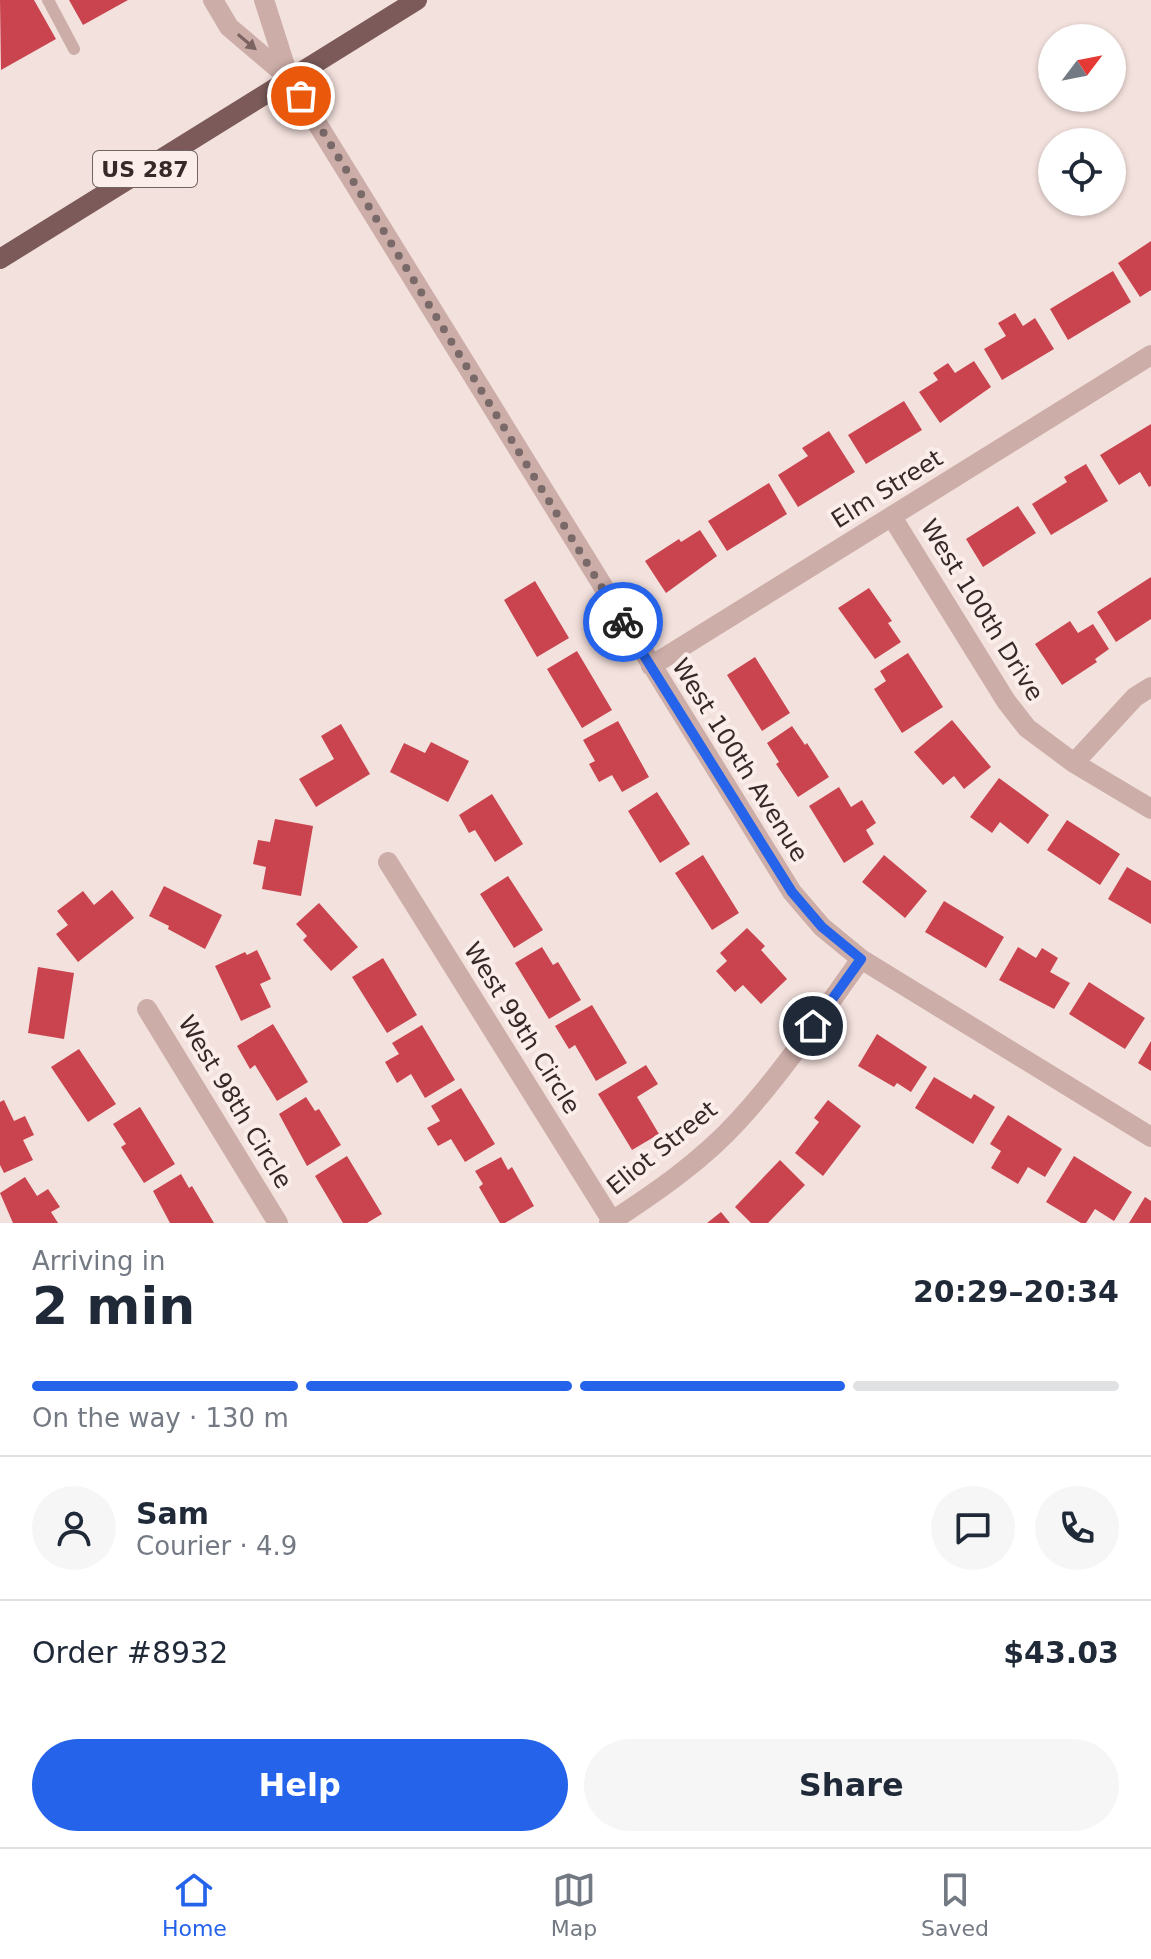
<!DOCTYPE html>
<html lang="en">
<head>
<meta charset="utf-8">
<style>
	body { margin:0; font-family:"DejaVu Sans",sans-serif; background:#f6f6f7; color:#1f2937; height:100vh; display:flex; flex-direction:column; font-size:30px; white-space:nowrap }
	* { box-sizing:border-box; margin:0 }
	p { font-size:26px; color:#747a83 }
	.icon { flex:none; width:44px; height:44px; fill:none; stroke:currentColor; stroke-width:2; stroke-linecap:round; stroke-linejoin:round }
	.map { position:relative; height:1223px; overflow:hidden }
	.details { display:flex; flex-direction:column; background:#fff; flex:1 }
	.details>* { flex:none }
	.needle { width:52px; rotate:58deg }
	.buttons { position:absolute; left:1038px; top:24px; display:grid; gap:16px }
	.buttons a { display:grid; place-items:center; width:88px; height:88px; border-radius:50%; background:#fff; box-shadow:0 2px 6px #0004; font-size:40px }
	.pin { position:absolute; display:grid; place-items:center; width:68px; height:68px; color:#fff; margin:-34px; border:4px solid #fff; border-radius:50%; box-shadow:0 2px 8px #0007 }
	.courier { position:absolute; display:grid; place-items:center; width:80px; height:80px; margin:-40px; border:6px solid #2563eb; border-radius:50%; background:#fff; color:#222; box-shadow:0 2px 10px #0007 }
	.summary em { font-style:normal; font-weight:700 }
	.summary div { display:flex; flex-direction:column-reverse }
	.summary { display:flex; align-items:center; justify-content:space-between; height:136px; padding:0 32px }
	h1 { font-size:52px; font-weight:700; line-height:60px }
	.bar { display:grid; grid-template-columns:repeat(4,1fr); gap:12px 8px; align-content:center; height:96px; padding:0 32px }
	.bar i { height:10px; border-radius:6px; background:#e0e1e3 }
	.bar .active { background:#2563eb }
	.bar p { grid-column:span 4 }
	.line { display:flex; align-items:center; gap:20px; padding:0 32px; border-top:2px solid #e0e1e3 }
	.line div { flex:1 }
	.round { display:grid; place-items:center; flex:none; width:84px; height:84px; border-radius:42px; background:#f6f6f7 }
	.cta { display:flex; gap:16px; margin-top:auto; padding:16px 32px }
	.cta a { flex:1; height:92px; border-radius:48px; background:#2563eb; color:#fff; font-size:32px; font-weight:700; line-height:92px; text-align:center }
	.cta a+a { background:#f6f6f7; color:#1f2937 }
	.tabs { display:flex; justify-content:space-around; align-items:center; height:112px; border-top:2px solid #e0e1e3; background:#fff; font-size:22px; color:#747a83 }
	.tabs a { display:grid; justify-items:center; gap:4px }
	.tabs .active { color:#2563eb }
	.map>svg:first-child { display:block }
	.building { fill:#c9444f }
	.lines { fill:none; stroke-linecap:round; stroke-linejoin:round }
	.service { stroke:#ccada8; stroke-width:12 }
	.minor { stroke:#ccada8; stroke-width:20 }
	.primary { stroke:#7b5a59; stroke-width:20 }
	.oneway { fill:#7b6462 }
	.done { stroke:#796968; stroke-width:8; stroke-dasharray:0 14.4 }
	.route { stroke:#2563eb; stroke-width:10 }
	.labels { text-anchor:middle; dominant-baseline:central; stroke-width:8; stroke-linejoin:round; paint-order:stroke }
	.shield { fill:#faedea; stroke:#726463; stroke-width:2 }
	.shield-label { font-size:22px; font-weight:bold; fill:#382929 }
	.street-label { font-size:24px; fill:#382929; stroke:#faedea }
</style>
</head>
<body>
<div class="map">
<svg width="1151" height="1223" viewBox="0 0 1151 1223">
	<rect width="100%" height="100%" fill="#f3e1dd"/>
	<path class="building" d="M0 0H34L56 39 1 70Z
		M69 0H128L83 25Z
		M1151 241V290L1140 297 1118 263Z
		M1113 271 1131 302 1068 340 1050 309Z
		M1015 313 1023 326 1035 318 1054 349 1002 380 984 349 1006 336 998 323Z
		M974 361 991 387 940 423 919 392 938 380 933 373 948 363 955 373Z
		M904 401 922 430 866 464 848 435Z
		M1151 424V486L1149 487 1140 472 1119 485 1100 455Z
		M829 431 855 472 798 507 778 475 808 456 802 448Z
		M1086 464 1108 501 1051 535 1032 504 1067 482 1064 477Z
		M769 483 787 514 727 551 708 521Z
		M1018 506 1036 533 983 567 966 539Z
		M700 530 717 556 666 593 645 561 679 539 681 542Z
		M1151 577V619L1116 642 1097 612Z
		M535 581 569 638 537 657 504 600Z
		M869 588 892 621 888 623 901 642 875 659 838 608Z
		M1070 621 1078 633 1093 624 1109 649 1095 659 1097 662 1062 685 1035 644Z
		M577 651 612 710 582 728 547 669Z
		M908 653 943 707 902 733 874 689 886 681 880 671Z
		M755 657 790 713 762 731 727 675Z
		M952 720 991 767 964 789 954 776 943 785 914 752Z
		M618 721 649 777 622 792 612 775 599 782 589 764 595 761 583 740Z
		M341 724 370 774 316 807 299 779 334 759 321 736Z
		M792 726 805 745 807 743 829 777 798 797 776 764 779 762 767 743Z
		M431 742 469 761 448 802 390 772 404 743 425 753Z
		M999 778 1049 815 1028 844 1000 822 992 833 970 817Z
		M839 787 851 807 862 800 876 823 866 830 874 844 844 863 809 806Z
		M657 792 690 844 660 863 628 811Z
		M492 794 523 844 495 862 475 830 469 833 459 815Z
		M275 819 313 826 301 896 262 889 266 867 253 864 258 840 270 842Z
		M1067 820 1120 854 1100 885 1047 850Z
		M703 855 739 913 712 930 675 873Z
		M884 855 927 891 905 918 862 882Z
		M1127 867 1151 881V924L1108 899Z
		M508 876 543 930 514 948 480 894Z
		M164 886 222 915 205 949 168 929 169 926 149 916Z
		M112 890 134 918 78 962 56 934 68 925 57 911 83 891 94 905Z
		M944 901 1004 937 986 968 925 932Z
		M319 903 358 947 331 971 303 940 307 936 296 924Z
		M747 928 765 946 761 950 787 979 761 1004 743 985 735 992 716 971 727 961 720 953Z
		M542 947 553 965 558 962 581 1000 549 1019 515 963Z
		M1018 947 1036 958 1042 948 1058 958 1050 972 1070 983 1054 1009 999 980Z
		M257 950 271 979 260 984 271 1007 241 1021 215 966 245 952 247 955Z
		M383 958 417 1015 387 1033 352 977Z
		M38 967 74 973 64 1039 28 1033Z
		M1089 982 1145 1018 1125 1049 1069 1014Z
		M592 1005 627 1063 596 1081 575 1045 569 1049 555 1026Z
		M273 1024 308 1082 277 1101 255 1065 250 1069 237 1046Z
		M422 1025 455 1080 425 1098 411 1074 397 1083 385 1062 399 1054 392 1043Z
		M877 1034 927 1067 911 1092 897 1083 894 1087 858 1066Z
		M1151 1041V1071L1138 1063Z
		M79 1049 116 1104 88 1122 51 1067Z
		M646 1065 658 1084 637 1097 659 1134 632 1150 598 1094Z
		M934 1077 971 1099 974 1094 995 1107 973 1144 915 1108Z
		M461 1088 495 1144 465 1162 451 1139 438 1146 427 1128 440 1121 431 1106Z
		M306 1097 315 1111 319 1109 341 1145 307 1166 279 1114Z
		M4 1100 14 1121 25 1116 34 1135 23 1140 33 1160 4 1173 0 1165V1102Z
		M828 1100 861 1126 823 1176 795 1153 819 1122 814 1118Z
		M140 1107 175 1164 144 1183 121 1147 126 1144 113 1124Z
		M1008 1115 1062 1149 1045 1177 1028 1167 1018 1184 991 1168 1001 1151 990 1144Z
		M347 1156 382 1214 367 1223H343L315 1176Z
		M1074 1156 1132 1192 1114 1221 1095 1209 1086 1223H1081L1046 1202Z
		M501 1157 508 1170 512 1167 534 1206 505 1223H500L479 1187 483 1184 475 1171Z
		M780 1160 805 1185 768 1223H751L735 1207Z
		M181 1174 189 1188 192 1186 214 1223H170L153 1191Z
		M25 1177 37 1196 48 1189 60 1207 51 1212 58 1223H13L0 1193Z
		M1145 1197 1151 1201V1223H1129Z
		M721 1212 730 1223H707Z"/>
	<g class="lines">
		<path class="service" d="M48 0 74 49"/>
		<path class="minor" d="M213 0 229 27 289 78
			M264 0 289 78 792 892 822 927 861 959 1151 1137
			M892 517 1006 701 1027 728 1074 763 1151 809
			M651 666 1151 355
			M1074 763 1135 697 1151 687
			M388 862 612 1221
			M147 1009 278 1223
			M609 1223C655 1193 702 1161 739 1120 785 1070 822 1013 861 959"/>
		<path class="primary" d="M0 259 417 0"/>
	</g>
	<defs><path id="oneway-solid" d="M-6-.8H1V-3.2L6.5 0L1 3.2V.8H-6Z" transform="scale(2)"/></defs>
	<use class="oneway" href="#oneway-solid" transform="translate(247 42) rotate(40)"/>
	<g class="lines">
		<path class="done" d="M301 96 623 622"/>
		<path class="route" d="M623 622 792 892 822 927 861 959 813 1026"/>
	</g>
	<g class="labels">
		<rect class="shield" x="93" y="151" width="104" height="36" rx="6"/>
		<g class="shield-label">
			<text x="145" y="169">US 287</text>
		</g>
		<g class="street-label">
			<text transform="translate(887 489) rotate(-32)">Elm Street</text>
			<text transform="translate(982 610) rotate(58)">West 100th Drive</text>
			<text transform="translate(740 760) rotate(58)">West 100th Avenue</text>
			<text transform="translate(522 1028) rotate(58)">West 99th Circle</text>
			<text transform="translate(235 1102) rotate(59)">West 98th Circle</text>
			<text transform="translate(662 1148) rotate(-39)">Eliot Street</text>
		</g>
	</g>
</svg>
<div class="buttons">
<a><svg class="needle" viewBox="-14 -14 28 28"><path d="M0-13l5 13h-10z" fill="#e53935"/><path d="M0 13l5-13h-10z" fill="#747a83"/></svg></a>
<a><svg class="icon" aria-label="locate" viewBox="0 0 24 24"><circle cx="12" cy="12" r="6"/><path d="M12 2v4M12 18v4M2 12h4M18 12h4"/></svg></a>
</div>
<div class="pin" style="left:301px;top:96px;background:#ea580c"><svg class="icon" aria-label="bag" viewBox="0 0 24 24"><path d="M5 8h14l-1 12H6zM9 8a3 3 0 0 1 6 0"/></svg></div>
<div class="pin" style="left:813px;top:1026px;background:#1f2937"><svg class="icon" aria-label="home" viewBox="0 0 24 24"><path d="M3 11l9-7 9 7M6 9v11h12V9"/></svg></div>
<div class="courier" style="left:623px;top:622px"><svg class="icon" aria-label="bike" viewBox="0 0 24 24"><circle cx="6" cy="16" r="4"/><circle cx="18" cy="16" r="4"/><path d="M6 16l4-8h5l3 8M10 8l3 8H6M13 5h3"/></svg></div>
</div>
<section class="details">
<div class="summary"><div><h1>2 min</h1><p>Arriving in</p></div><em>20:29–20:34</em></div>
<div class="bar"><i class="active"></i><i class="active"></i><i class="active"></i><i></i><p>On the way · 130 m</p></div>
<div class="line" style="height:144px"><a class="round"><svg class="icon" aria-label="person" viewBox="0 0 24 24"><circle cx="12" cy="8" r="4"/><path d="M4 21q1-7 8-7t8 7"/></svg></a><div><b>Sam</b><p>Courier · 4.9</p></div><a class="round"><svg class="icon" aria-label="chat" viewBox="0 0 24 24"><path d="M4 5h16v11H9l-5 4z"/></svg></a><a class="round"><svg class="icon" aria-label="phone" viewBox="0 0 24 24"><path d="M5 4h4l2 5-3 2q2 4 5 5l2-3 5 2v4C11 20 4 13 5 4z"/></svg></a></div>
<div class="line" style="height:104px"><div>Order #8932</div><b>$43.03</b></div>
<div class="cta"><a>Help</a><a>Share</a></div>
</section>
<nav class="tabs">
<a class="active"><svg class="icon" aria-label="home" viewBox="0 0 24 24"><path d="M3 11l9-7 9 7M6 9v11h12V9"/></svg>Home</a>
<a><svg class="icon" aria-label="map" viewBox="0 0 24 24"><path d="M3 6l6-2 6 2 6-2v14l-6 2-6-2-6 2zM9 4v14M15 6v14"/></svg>Map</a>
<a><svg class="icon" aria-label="saved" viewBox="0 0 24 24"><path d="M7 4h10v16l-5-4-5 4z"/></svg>Saved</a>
</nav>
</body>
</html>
